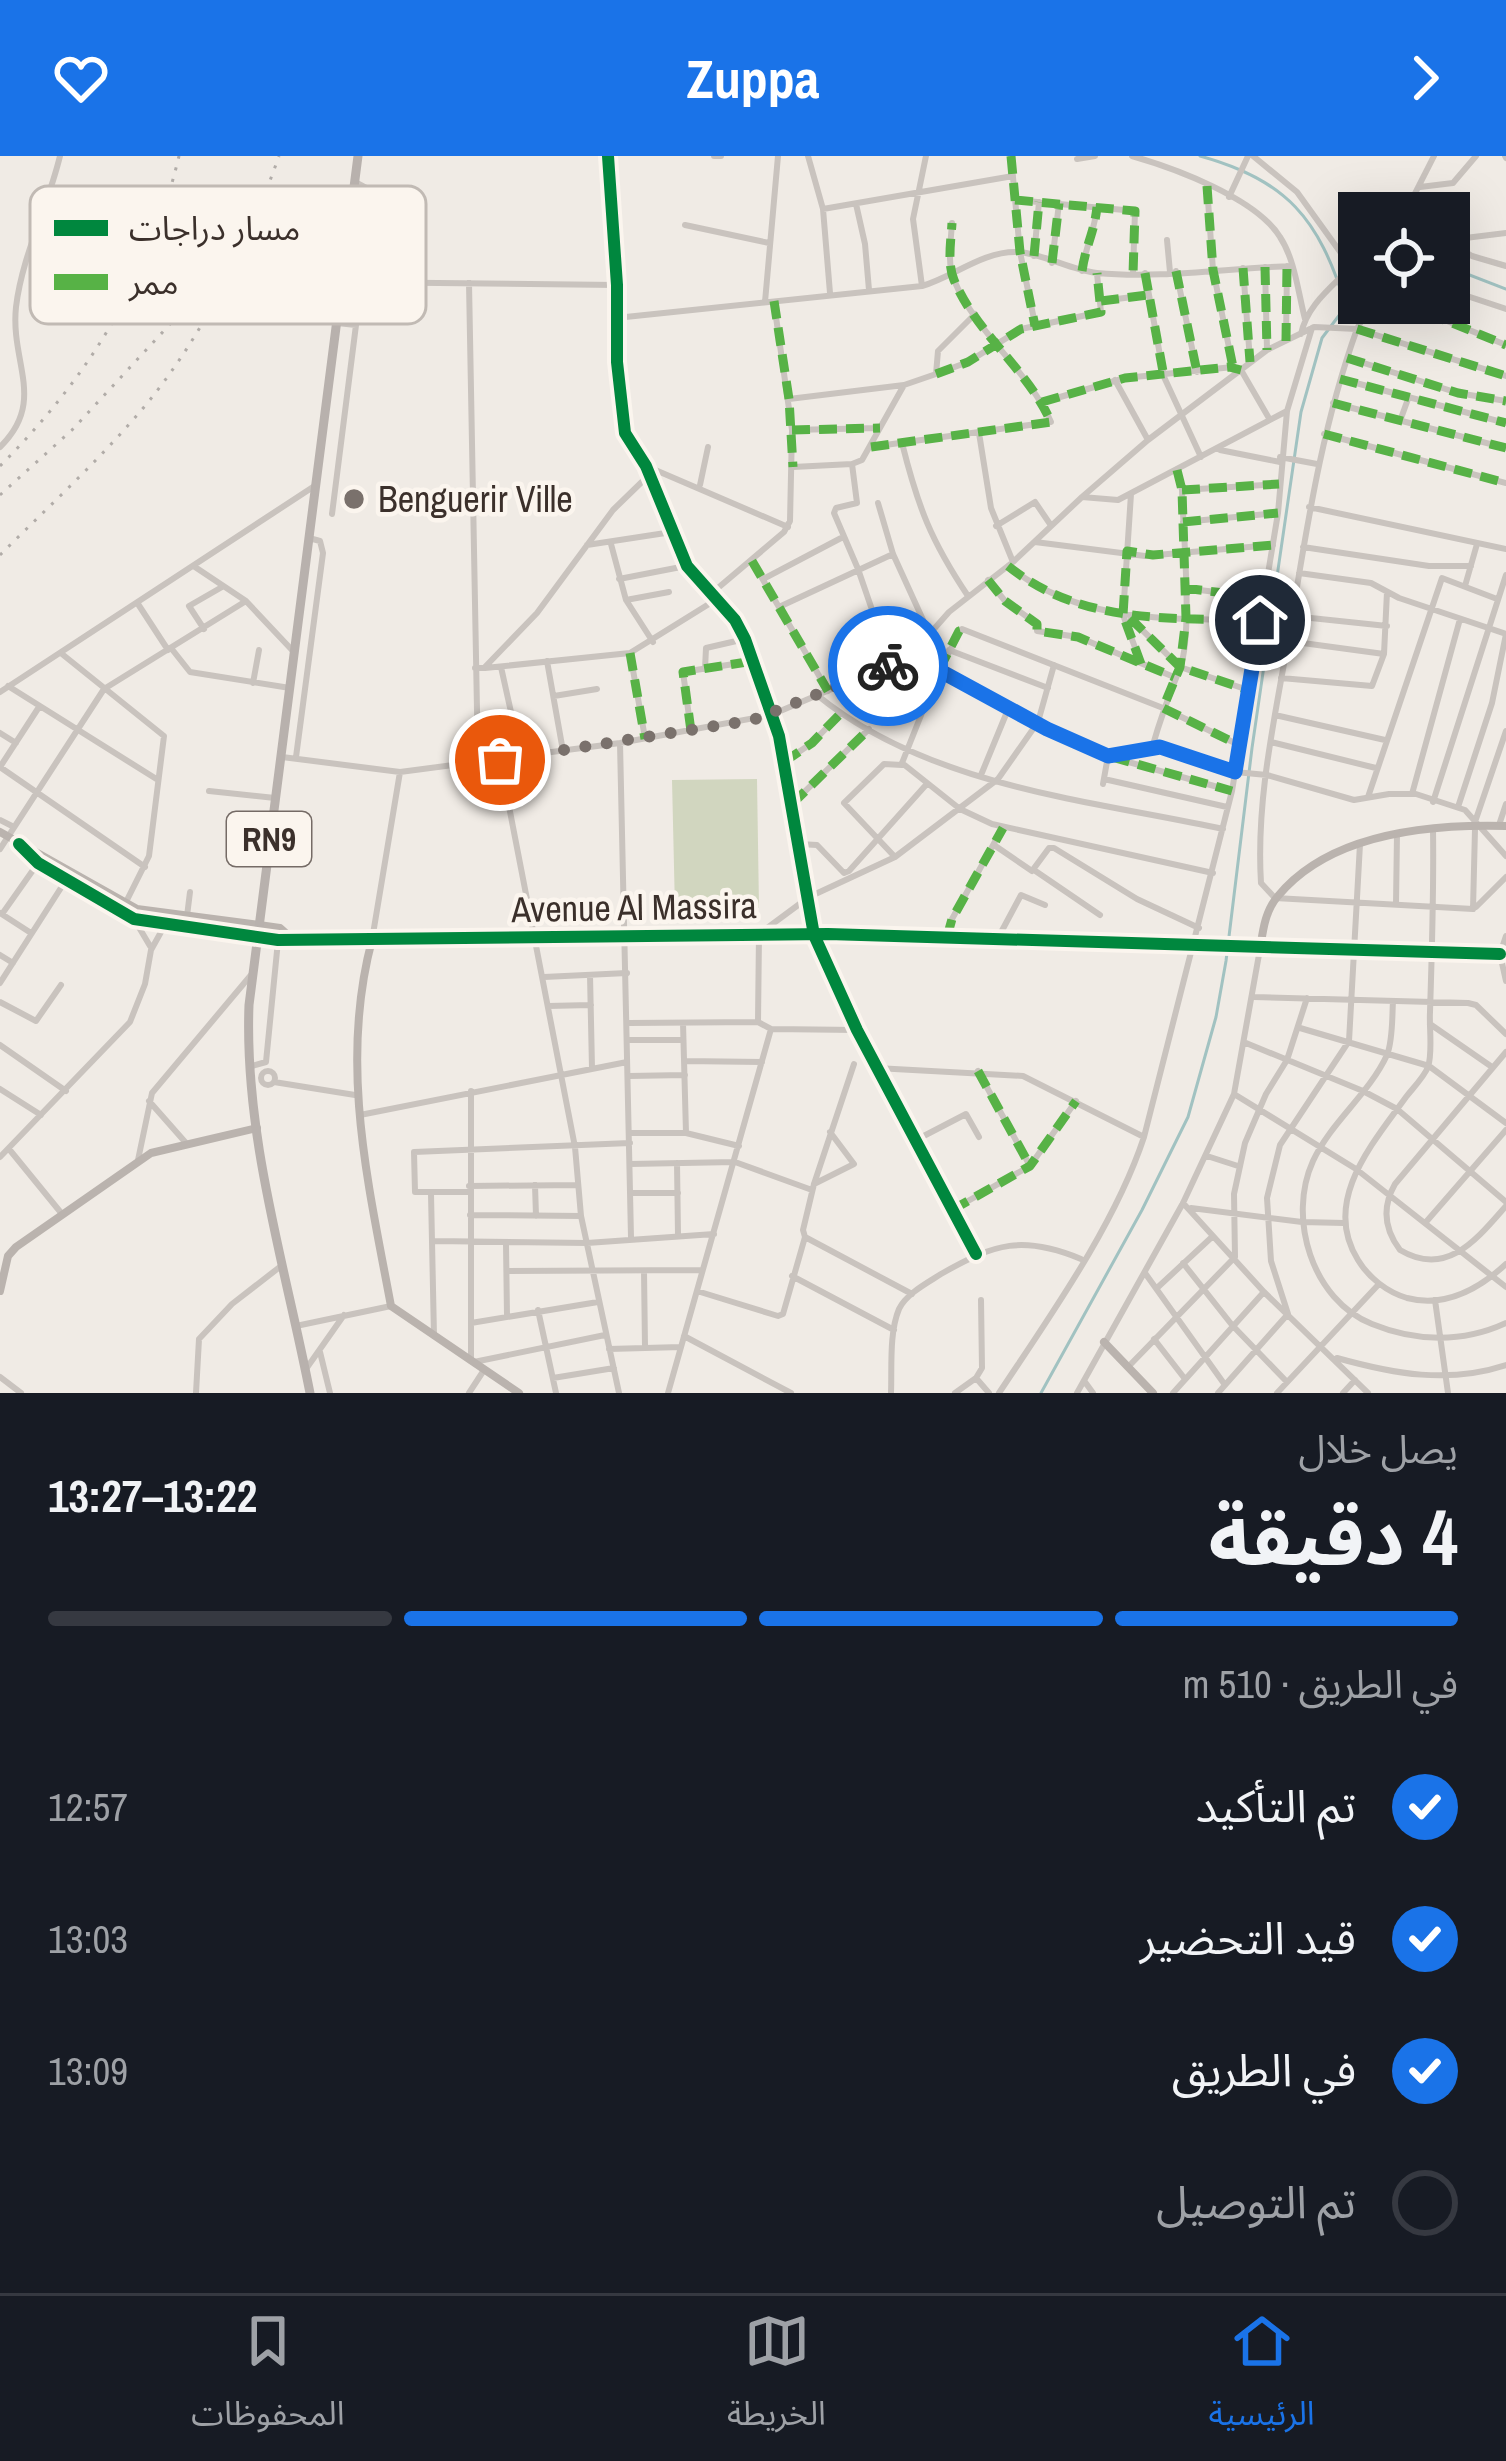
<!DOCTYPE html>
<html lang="ar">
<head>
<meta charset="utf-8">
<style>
	body { margin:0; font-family:"Archivo Narrow","Noto Sans Arabic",sans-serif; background:#242831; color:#f1f3f6; direction:rtl; height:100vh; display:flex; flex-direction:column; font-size:45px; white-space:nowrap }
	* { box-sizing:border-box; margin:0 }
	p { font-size:39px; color:#9ea1a6 }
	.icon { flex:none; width:66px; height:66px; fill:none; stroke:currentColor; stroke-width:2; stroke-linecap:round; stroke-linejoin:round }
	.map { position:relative; height:1237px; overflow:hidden; direction:ltr }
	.panel { display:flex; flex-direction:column; background:#171b24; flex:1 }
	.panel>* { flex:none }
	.fabs { position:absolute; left:1338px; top:36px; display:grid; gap:24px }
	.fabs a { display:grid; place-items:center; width:132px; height:132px; border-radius:0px; background:#171b24; box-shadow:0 12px 48px #0002; font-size:60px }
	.pin { position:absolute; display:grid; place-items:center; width:102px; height:102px; color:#fff; margin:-51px; border:6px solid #fff; border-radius:50%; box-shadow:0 3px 12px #0007 }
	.courier { position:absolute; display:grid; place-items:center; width:120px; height:120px; margin:-60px; border:9px solid #1a73e8; border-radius:50%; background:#fff; color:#222; box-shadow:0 3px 15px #0007 }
	.summary em { font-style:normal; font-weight:700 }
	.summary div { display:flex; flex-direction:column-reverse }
	.summary { display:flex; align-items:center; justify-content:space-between; height:204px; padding:0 48px }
	h1 { font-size:78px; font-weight:700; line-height:90px }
	.bar { display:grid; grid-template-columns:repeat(4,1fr); gap:18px 12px; align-content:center; height:144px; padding:0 48px }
	.bar i { height:15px; border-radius:9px; background:#363941 }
	.bar .on { background:#1a73e8 }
	.bar p { grid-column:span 4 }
	ol { padding:0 48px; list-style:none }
	li { display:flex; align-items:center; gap:36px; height:132px }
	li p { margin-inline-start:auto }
	li .icon { padding:12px; border-radius:50%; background:#1a73e8; color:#fff; stroke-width:4 }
	li:last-child { color:#9ea1a6 }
	li i { width:66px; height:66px; border:6px solid #363941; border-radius:50% }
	header { display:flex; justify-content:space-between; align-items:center; height:156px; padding:0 48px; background:#1a73e8; color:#fff; font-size:54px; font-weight:700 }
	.dock { display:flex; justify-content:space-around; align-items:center; height:168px; border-top:3px solid #363941; background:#171b24; font-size:33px; color:#9ea1a6 }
	.dock a { display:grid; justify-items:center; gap:6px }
	.dock .on { color:#1a73e8 }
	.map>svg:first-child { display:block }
	.green { fill:#d1d6bf }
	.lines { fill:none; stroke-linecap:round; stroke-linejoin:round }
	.stream { stroke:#a1c2c1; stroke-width:3 }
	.street { stroke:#c9c3be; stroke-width:6 }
	.secondary { stroke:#bab3ae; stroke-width:8 }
	.primary { stroke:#b8b1ad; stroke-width:9 }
	.rail { stroke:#b1aca8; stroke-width:3; stroke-dasharray:3 9; stroke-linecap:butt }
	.quiet { stroke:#57b246; stroke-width:9; stroke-dasharray:18 9; stroke-linecap:butt }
	.cycleway-casing { stroke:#fbf5ee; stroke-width:20 }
	.cycleway { stroke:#00873e; stroke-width:12 }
	.done { stroke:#7a716c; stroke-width:12; stroke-dasharray:0 21.6 }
	.route { stroke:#1a73e8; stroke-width:15 }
	.poi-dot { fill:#7a716c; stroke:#fbf5ee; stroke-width:4.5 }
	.labels { text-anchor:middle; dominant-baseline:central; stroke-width:9; stroke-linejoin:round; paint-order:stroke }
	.shield { fill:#fbf5ee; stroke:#756b66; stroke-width:3 }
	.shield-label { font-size:33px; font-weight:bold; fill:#3b302b }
	.poi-label { font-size:36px; fill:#3b302b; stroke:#fbf5ee; text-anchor:start }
	.street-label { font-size:36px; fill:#3b302b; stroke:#fbf5ee }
	.key { fill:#fbf5ee; stroke:#c1bab4; stroke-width:3 }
	.key-label { font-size:33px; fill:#3b302b }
</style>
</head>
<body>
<header><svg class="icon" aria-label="forward" viewBox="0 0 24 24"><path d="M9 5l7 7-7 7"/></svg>Zuppa<svg class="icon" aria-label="heart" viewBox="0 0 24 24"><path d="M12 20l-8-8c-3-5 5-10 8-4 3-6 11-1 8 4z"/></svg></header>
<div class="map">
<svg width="1506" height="1237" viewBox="0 0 1506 1237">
	<rect width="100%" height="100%" fill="#f0ebe5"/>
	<path class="green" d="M757 623 759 752 675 754 672 624Z"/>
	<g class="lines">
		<path class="stream" d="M1200 0C1287 24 1319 63 1345 147
			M1449 111 1506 133
			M1041 1237 1142 1054 1188 961 1216 861 1226 805 1252 592 1301 256 1322 182 1359 133"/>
		<path class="street" d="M608 0 617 129V206L625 277 646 310 687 410 735 464 745 483 779 580 814 779 857 874 976 1098
			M714 0H721
			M808 0 823 53 830 137
			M1011 0 1020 96 1035 168
			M1132 0C1174 12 1256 42 1280 81 1295 104 1298 136 1305 163
			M1253 0 1297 36 1351 111C1332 131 1307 149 1301 178
			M1505 0 1506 2
			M1077 3 1095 0
			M355 26 370 34 360 126
			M1207 31 1213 114 1233 211
			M1420 31 1453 27 1476 0
			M1229 41 1248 0
			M1015 44 1135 55 1133 118
			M856 48 865 88 869 134
			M823 53 1013 20
			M1405 57 1434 0
			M685 69 769 87
			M1167 84 1170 116
			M1449 84 1506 77
			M1449 86 1472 100 1506 110
			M1034 100 1039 46
			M1052 107 1059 47
			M1265 111 1267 194
			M1243 112 1250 204
			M1082 115C1086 88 1094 78 1097 51
			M1176 115 1197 216
			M1145 117 1164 221 1201 301
			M342 126 617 129
			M469 127 478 607
			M922 130 913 63 926 0
			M1449 134 1506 153
			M1101 145 1148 139
			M765 146 778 0
			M1403 147 1506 189
			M616 162 922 130C953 121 983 95 1017 96 1042 97 1070 114 1097 117 1161 123 1228 112 1292 110
			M1286 184 1287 110
			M1348 202 1458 237 1506 245
			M936 218 968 206 1021 173 1101 156 1097 118
			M1341 223 1506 267
			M1115 224 1148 284
			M789 243 904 229
			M1043 246 1125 222 1233 211 1241 214 1270 264
			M1333 247 1506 292
			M1400 265 1408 243
			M792 274 879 272
			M979 277 991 352 1013 406
			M1324 278 1506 327
			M902 287C918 351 931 385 968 440
			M0 291C47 245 10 207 16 151 22 100 48 50 60 0
			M871 291 1051 266C1028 214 976 177 954 124 947 108 951 84 952 67
			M1220 294 1280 306
			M1280 301 1317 308
			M852 308 857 347 836 352 834 357 858 413 891 509
			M646 310 788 371
			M793 311 852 308 862 304 904 229 936 218 938 195 975 158
			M700 329 708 291
			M1182 334 1279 328
			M1131 338 1123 459 1140 505
			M1082 341 1148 284 1267 194 1314 171 1357 173 1371 147
			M878 347 893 398 929 477
			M1309 351 1506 393
			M332 358 356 169 337 167
			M1183 366 1278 357
			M996 370 1035 346 1050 368
			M1035 386 1145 400 1273 389
			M611 388 626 444 653 486
			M587 389 672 376
			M1303 391 1429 410H1471
			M752 405 828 535
			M1008 410C1082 469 1170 462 1260 464
			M195 411 246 445 292 494
			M1299 417 1371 427 1399 442 1506 478 1492 547 1458 651
			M619 423 686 410
			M763 423 843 381
			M988 424 1005 445 1037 468V475L1078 481 1174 521
			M1465 430 1477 388
			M1184 432 1263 442
			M712 437 784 376 790 365 792 274 774 147
			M626 444 669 436
			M138 448 168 494
			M779 451 893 398
			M1292 460 1387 470
			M1131 463 1180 511 1248 534
			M204 473 189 450 222 431
			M1288 485 1384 498
			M171 492 190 516 290 532
			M949 494 1048 532
			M630 497 645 582
			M62 498 164 580 149 700 124 750
			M911 499 1047 573 1108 600 1159 591 1235 616 1267 619 1354 644 1389 638H1416L1465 654 1506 700
			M547 505 563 595
			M501 511 521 601
			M475 512H484L537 457 613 354 650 318
			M485 512 630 497 717 443
			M705 513 706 492 745 483
			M1281 522 1372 530 1384 498 1387 436
			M253 527 259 494
			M8 530 158 624
			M0 536 313 331
			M817 539C928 630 1088 644 1223 673
			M554 540 597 533
			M1275 559 1385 584
			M691 575 683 516 753 505
			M0 577 16 587
			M1271 586 1376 612
			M620 587 631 1081
			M1152 592C1160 564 1169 539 1180 512 1193 479 1183 374 1182 334L1177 314
			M282 601 400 616 620 587 771 559 911 499 949 456 1013 406 1082 341 1118 344 1287 255
			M296 601 323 397 320 385 309 382
			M1114 602 1232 635
			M500 604 575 991 581 1060 619 1237
			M784 606 812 587 840 558
			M0 611 145 711
			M0 611 39 551
			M981 619 1009 551
			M1104 623 1227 651
			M1103 628 1108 600
			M209 635 275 642
			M1412 638 1460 463
			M1368 641 1442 422 1497 443
			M1433 646 1506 419
			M792 648 869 573
			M1476 663 1506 575
			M0 664 14 671
			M1499 669 1506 648
			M1433 673C1434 734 1432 795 1430 856 1429 872 1433 896 1428 911 1424 921 1413 932 1406 941 1373 987 1321 1045 1358 1104 1369 1122 1387 1136 1407 1142 1446 1152 1479 1133 1506 1108
			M799 688 817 689 844 717 849 715 925 630
			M994 689 1032 715 1049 692H1054L1137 743 1199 772
			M0 693 104 533 246 445
			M895 701 844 647 884 608 902 609
			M1034 714 1100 759
			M1213 717 992 668 960 653 902 607 939 514 962 473 1163 552 1239 589
			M1396 748 1397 678
			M1476 751 1506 721
			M1473 753 1275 742 1261 727C1255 632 1281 537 1295 443 1310 351 1325 262 1357 173L1506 220
			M1473 753 1475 673
			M0 757 31 777
			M2 758 38 707
			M187 760 190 736
			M134 763 150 790
			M1506 780 1500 798 1506 825
			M947 781 952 763 1002 673
			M998 782 1021 739 1045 749
			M372 784 400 616
			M0 799 13 807
			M590 819 592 912
			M544 821 627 817
			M0 827 66 724
			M1254 841 1468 847 1476 849 1506 878
			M1393 845C1392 861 1393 884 1387 899 1369 938 1331 966 1313 1005 1287 1062 1312 1144 1372 1168 1416 1186 1463 1187 1506 1167
			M0 846 36 865 61 829
			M548 850 591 849
			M758 866 759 778 809 741 895 701 998 623 1038 566 1054 509
			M629 867 758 866 771 873 857 874
			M683 867 686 977
			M1430 868 1492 911
			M1300 872 1429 910 1506 967
			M628 884H683
			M1246 887 1363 935 1397 953 1506 1046
			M0 889 66 935
			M1506 896 1395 1028C1382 1051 1384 1073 1400 1094 1447 1122 1477 1083 1506 1050
			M684 905 762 906
			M252 910 266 906 278 785
			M876 912 1023 920 1144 981
			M261 922a7 7 0 1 1 14 0a7 7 0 1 1-14 0Z
			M978 915 1030 1010
			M629 920 685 919
			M274 926 355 939
			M0 933 41 959
			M471 935V1205
			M1234 938 1356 1013 1506 1131
			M149 945 186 987
			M360 959 627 906
			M631 977H686L739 990
			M916 984 966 958 979 981
			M9 993 62 1058
			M1207 1000 1238 1010
			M0 1001 130 866 145 828 151 794 166 767
			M138 1004 152 937 251 819
			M677 1007 678 1079
			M630 1008 735 1006 812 1034
			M814 1028 854 1008 830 976
			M535 1029 536 1060
			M469 1030 578 1029
			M469 1036H415L414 996 630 987
			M631 1037H678
			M431 1038 434 1180
			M1183 1047 1264 1136 1368 1237
			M1191 1052 1302 1066 1344 1067
			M952 1054 1030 1010 1076 945
			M470 1059 581 1060
			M1426 1066 1506 974
			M805 1081 912 1138
			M434 1085 587 1087 714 1078
			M506 1088 507 1160
			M1183 1107 1232 1169 1287 1226
			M507 1115 701 1114
			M644 1115 645 1191
			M1145 1117 1225 1229
			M792 1120 894 1174
			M1157 1132 1213 1080
			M697 1135 778 1160 783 1158 805 1081 803 1074 814 1028 854 908
			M1435 1144 1448 1237
			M538 1154 556 1237
			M471 1167 598 1146
			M296 1170 391 1150
			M684 1180 791 1237
			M1154 1183 1185 1223
			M609 1193 681 1191
			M320 1196 330 1237
			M1337 1202C1394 1218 1448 1228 1506 1209
			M474 1206 605 1179
			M1128 1211 1235 1101 1234 1038 1245 987 1266 938 1287 904 1307 842
			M306 1213 344 1159
			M0 1221 21 1237
			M553 1222 614 1212
			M976 1222 989 1237
			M1085 1226 1093 1237
			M196 1237 199 1183 232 1148 281 1110
			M469 1237 484 1214
			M668 1237 771 873
			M891 1237C892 1211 889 1177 899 1153 906 1138 927 1127 941 1118 995 1087 1023 1079 1081 1103
			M955 1237 976 1222 982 1212 981 1144
			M999 1237C1050 1160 1115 1069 1144 981L1232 635 1278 357 1287 255 1312 172
			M1077 1237 1183 1047 1234 938 1260 793 1500 798
			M1173 1237 1263 1137
			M1218 1237 1288 1158 1271 1105 1267 1042 1280 989 1349 885 1360 688
			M1277 1237 1379 1128
			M1343 1237 1355 1224"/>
		<path class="secondary" d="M0 676 137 753 259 769 280 772 289 780
			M19 688 38 707 134 763 278 784 828 778 1260 793C1263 774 1265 755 1278 740 1330 677 1431 668 1506 670
			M372 784C339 907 368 1027 391 1150L519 1237
			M0 1135 8 1100 16 1091 151 997 257 972
			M1104 1186 1153 1237"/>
		<path class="primary" d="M310 1237C285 1109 244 980 249 849L358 0"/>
		<path class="rail" d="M0 310C88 222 150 122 179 0
			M0 339 72 274 184 153 210 115 246 42
			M0 399C50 349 104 300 149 245 207 173 248 87 279 0"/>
		<path class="quiet" d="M1011 0 1020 96 1035 170
			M1207 30 1213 114 1233 211
			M1015 44 1135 55 1133 118
			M1034 100 1039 46
			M1052 107 1059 47
			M1265 111 1267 194
			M1243 112 1250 206
			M1082 115C1086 88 1094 78 1097 51
			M1176 115 1197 216
			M1145 117 1164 221
			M774 145 789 243 793 311
			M1101 145 1148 139
			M1403 147 1506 189
			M1357 173 1506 220
			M1286 185 1287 110
			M1347 202 1458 237 1506 245
			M936 218 968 206 1021 173 1101 156 1097 117
			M1340 223 1506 267
			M1042 246 1125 222 1229 211 1241 214
			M1333 247 1506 292
			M792 274 880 272
			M1324 278 1506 327
			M871 291 1051 266C1028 214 976 177 954 124 947 108 951 84 952 67
			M1177 314 1182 334 1186 462 1180 511 1163 552 1239 589
			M1182 334 1279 328
			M1183 366 1278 357
			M752 405 828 535
			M1008 410C1082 469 1170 462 1260 464
			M988 424 1005 445 1037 468V475L1078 481 1174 521
			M1184 432 1264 442
			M1130 462 1180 511 1248 534
			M630 497 645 583
			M1141 508 1123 459 1127 395 1153 399 1273 389
			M939 514 959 475 963 474
			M691 575 683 516 753 505
			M1112 601 1232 635
			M784 606 812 587 840 558
			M792 648 869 573
			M947 781 952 763 1003 672
			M978 915 1030 1010
			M952 1054 1030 1010 1076 945"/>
		<defs>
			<path id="cycleway" d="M608 0 617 129V206L625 277 646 310 687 410 735 464 745 483 779 580 814 779 857 874 976 1098
				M19 688 38 707 134 763 278 784 828 778 1500 798"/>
		</defs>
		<use href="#cycleway" class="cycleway-casing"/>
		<use href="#cycleway" class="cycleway"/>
	</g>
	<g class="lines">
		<path class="done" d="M500 604 753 564 888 510"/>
		<path class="route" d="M888 510 911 499 1047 573 1108 600 1160 591 1235 616 1260 464"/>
	</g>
	<circle class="poi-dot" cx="354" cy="343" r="12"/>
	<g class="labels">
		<rect class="shield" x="227" y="656" width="84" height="54" rx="9"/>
		<g class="shield-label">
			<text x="269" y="683">RN9</text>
		</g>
		<g class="poi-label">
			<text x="378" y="343">Benguerir Ville</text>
		</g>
		<g class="street-label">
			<text transform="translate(634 751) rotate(-1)">Avenue Al Massira</text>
		</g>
	</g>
	<rect x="30" y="30" width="396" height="138" rx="18" class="key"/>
	<rect x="54" y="64" width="54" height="16" fill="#00873e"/>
	<rect x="54" y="118" width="54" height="16" fill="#57b246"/>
	<g class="key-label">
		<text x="129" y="84">مسار دراجات</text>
		<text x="129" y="138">ممر</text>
	</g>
</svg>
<div class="fabs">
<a><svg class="icon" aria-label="locate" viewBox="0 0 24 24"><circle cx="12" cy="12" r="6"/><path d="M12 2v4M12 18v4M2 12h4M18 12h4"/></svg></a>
</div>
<div class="pin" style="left:500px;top:604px;background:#ea580c"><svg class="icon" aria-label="bag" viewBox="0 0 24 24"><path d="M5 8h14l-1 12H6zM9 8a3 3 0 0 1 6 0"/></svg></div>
<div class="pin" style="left:1260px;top:464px;background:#1f2937"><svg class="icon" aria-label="home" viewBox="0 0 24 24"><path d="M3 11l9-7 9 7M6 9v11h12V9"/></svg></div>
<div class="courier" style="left:888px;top:510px"><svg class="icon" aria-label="bike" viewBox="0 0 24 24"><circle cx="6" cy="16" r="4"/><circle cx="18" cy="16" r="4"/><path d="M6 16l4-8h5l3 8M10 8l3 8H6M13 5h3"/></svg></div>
</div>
<section class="panel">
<div class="summary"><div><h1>4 دقيقة</h1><p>يصل خلال</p></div><em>13:22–13:27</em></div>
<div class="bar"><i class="on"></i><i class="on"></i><i class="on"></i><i></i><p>في الطريق · 510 m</p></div>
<ol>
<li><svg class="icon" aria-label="check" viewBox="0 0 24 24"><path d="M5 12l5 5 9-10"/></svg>تم التأكيد<p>12:57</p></li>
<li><svg class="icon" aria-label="check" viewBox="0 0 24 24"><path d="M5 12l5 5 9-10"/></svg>قيد التحضير<p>13:03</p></li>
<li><svg class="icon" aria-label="check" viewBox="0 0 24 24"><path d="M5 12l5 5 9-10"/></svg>في الطريق<p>13:09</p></li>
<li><i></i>تم التوصيل</li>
</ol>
</section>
<nav class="dock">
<a class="on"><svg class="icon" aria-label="home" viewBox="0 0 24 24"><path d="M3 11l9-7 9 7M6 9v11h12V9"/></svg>الرئيسية</a>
<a><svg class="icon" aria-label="map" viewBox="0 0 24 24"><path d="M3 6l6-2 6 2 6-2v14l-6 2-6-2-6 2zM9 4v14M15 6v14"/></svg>الخريطة</a>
<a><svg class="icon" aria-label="saved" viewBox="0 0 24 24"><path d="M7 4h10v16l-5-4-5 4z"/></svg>المحفوظات</a>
</nav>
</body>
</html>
